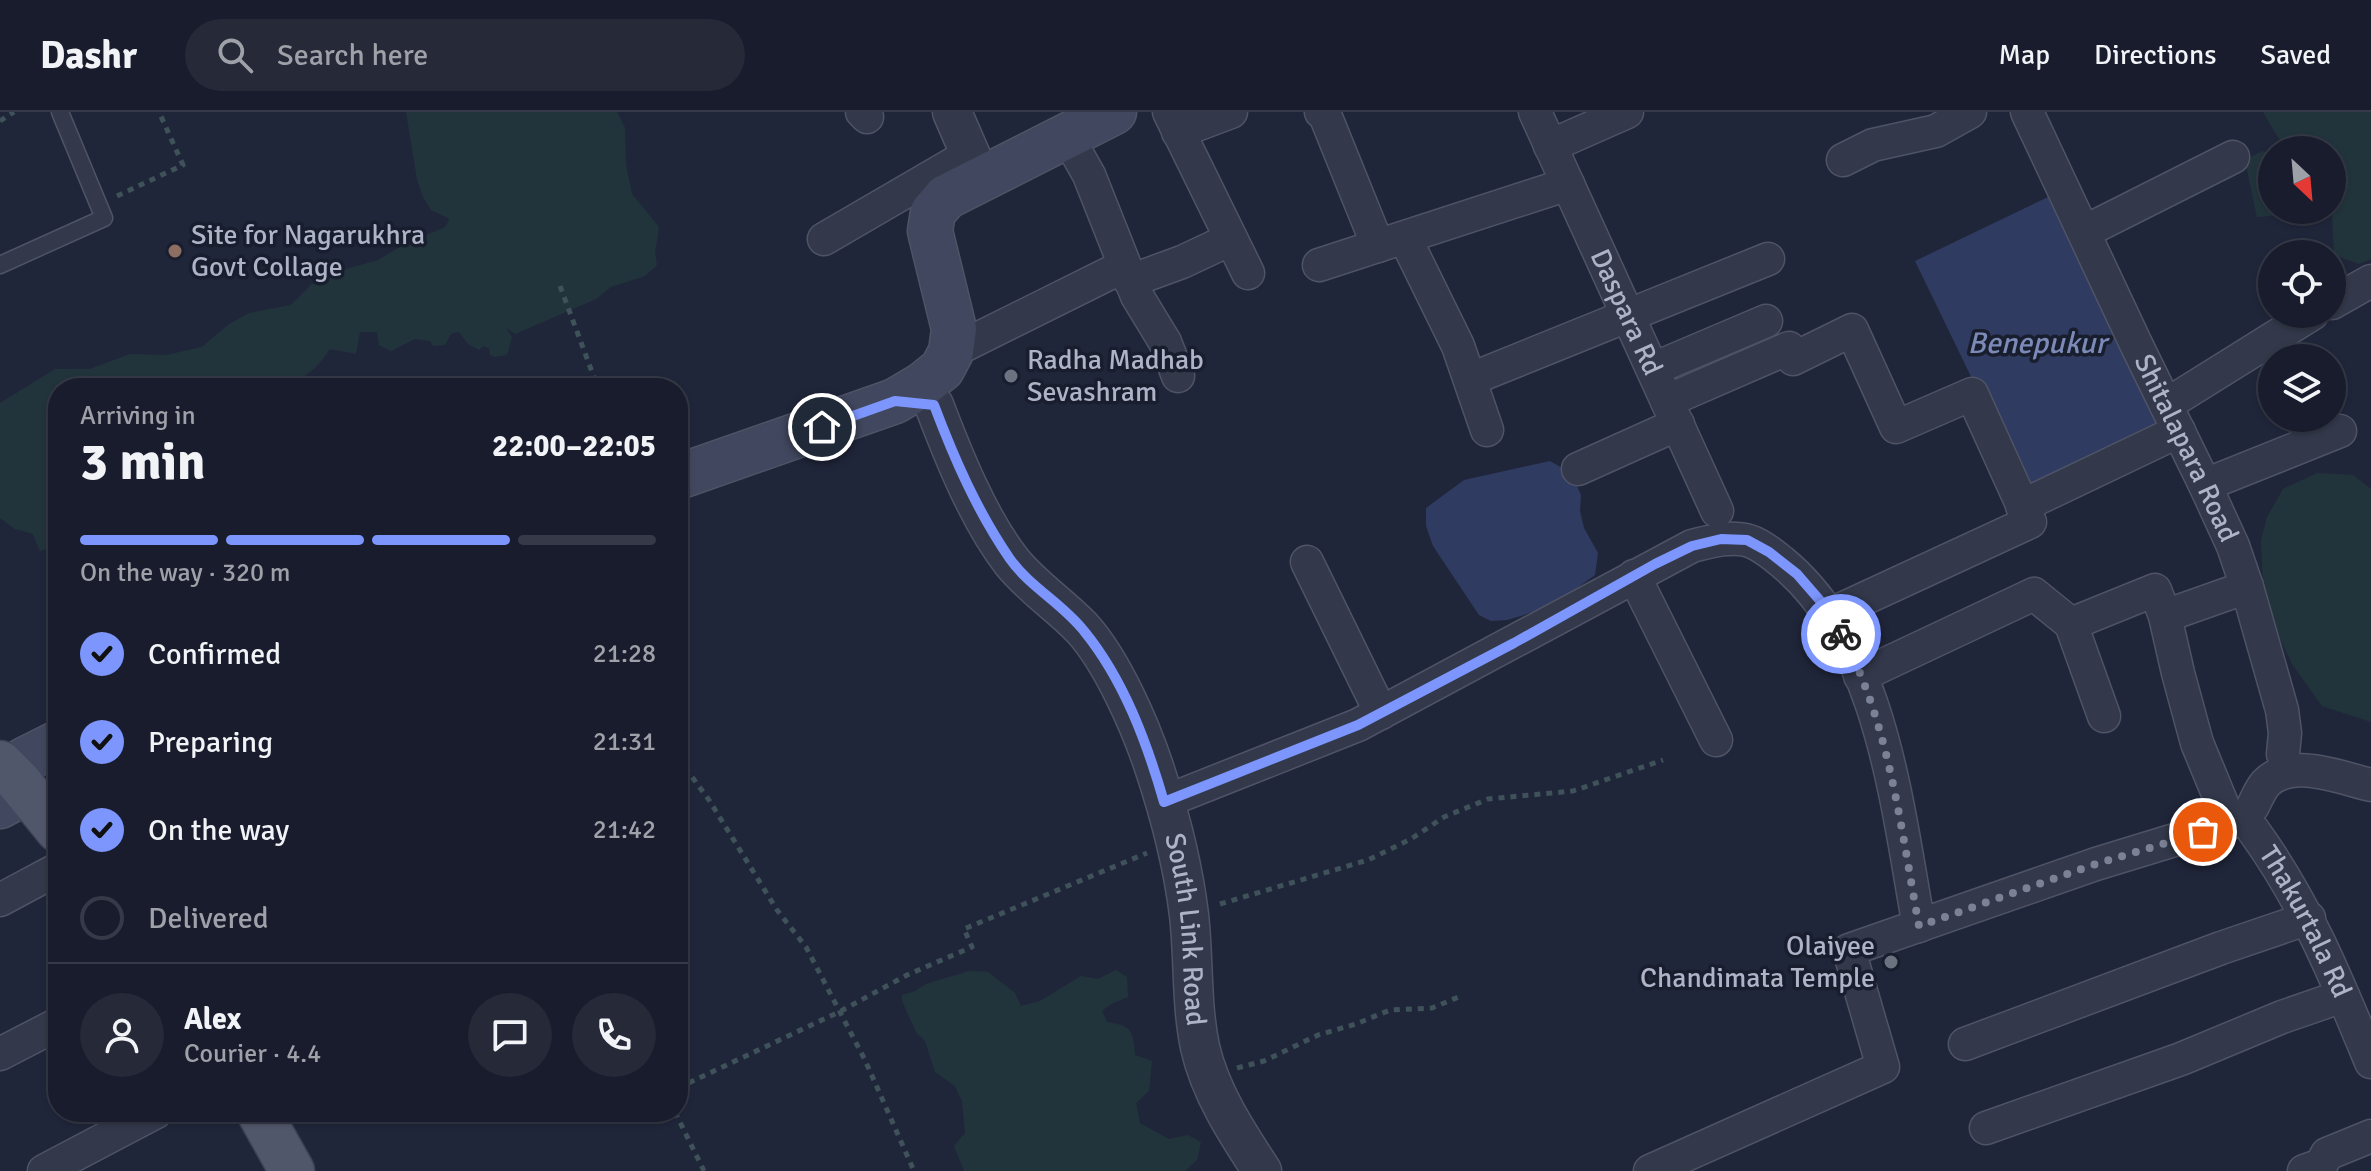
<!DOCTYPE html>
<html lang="en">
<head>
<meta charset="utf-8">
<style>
	body { margin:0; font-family:Signika,sans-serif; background:#252938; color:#f1f3f6; height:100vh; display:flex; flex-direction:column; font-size:30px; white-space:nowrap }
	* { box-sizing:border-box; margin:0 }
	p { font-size:26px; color:#9fa1a9 }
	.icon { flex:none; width:44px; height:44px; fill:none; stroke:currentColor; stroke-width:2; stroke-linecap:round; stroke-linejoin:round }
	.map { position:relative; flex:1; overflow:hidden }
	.panel { position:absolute; left:48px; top:266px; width:640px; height:744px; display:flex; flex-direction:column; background:#181c2c; border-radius:32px; box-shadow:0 2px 6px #0004,0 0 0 2px #363a48 }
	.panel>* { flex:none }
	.needle { width:52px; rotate:154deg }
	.fabs { position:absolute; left:2258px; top:24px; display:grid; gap:16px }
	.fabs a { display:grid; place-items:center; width:88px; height:88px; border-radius:50%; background:#181c2c; box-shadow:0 2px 6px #0004,0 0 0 2px #363a48; font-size:40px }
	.pin { position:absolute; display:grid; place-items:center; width:68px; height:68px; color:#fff; margin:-34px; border:4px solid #fff; border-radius:50%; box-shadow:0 2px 8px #0007 }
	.courier { position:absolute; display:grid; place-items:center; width:80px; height:80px; margin:-40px; border:6px solid #7c96fe; border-radius:50%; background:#fff; color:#222; box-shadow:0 2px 10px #0007 }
	.overview em { font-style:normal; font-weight:700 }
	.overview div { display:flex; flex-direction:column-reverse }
	.overview { display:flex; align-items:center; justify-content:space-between; height:136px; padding:0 32px }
	h1 { font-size:52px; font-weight:700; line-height:60px }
	.bar { display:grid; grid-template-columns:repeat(4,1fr); gap:12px 8px; align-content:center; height:96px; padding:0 32px }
	.bar i { height:10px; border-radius:6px; background:#363a48 }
	.bar .on { background:#7c96fe }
	.bar p { grid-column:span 4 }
	.line { display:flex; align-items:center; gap:20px; padding:0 32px; border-top:2px solid #363a48 }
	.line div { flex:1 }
	.round { display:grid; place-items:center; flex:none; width:84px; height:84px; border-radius:42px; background:#252938 }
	ol { padding:0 32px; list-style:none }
	li { display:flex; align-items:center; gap:24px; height:88px }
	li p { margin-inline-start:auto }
	li .icon { padding:8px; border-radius:50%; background:#7c96fe; color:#111; stroke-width:4 }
	li:last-child { color:#9fa1a9 }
	li i { width:44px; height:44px; border:4px solid #363a48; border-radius:50% }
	header { display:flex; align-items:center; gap:48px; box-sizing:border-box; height:112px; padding:0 40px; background:#181c2c; border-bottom:2px solid #363a48 }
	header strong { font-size:38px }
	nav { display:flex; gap:44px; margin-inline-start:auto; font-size:28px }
	.search { width:560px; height:72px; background:#252938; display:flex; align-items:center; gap:20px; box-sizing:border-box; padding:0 28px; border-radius:44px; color:#9fa1a9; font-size:30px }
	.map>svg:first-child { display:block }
	.green { fill:#22343b }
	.water { fill:#303b61 }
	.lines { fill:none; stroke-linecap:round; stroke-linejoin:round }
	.service-casing { stroke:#4e5365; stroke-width:19 }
	.minor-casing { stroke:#4e5365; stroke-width:35 }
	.tertiary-casing { stroke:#4e5365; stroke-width:41 }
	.secondary-casing { stroke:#4e5365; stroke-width:47 }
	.primary-casing { stroke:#3d4254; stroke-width:47 }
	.path { stroke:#3f5159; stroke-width:5; stroke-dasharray:6 6; stroke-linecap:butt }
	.service { stroke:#33394b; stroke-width:16 }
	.minor { stroke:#33394b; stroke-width:32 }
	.tertiary { stroke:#33394b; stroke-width:38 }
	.secondary { stroke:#41475e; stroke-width:44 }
	.primary { stroke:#51576b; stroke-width:44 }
	.done { stroke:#7c8296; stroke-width:8; stroke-dasharray:0 14.4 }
	.route { stroke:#7c96fe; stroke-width:10 }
	.education-dot { fill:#8d6e63; stroke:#191e2f; stroke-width:3 }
	.worship-dot { fill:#6b7280; stroke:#191e2f; stroke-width:3 }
	.labels { text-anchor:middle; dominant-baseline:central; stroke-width:7; stroke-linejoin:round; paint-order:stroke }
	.poi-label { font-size:28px; fill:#aeb3c7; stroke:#191e2f; text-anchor:start }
	.street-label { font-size:28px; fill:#aeb3c7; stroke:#191e2f }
	.water-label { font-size:30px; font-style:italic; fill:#7b8ab6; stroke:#191e2f }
</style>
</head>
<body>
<header>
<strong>Dashr</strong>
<div class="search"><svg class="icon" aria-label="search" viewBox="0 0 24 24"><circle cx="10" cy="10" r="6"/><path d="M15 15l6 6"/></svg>Search here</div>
<nav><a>Map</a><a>Directions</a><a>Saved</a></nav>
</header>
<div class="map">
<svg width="2371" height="1059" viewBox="0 0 2371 1059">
	<rect width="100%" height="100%" fill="#20263a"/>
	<path class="green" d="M406 0H617L625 16 626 53 632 82 659 115 655 141 657 153 645 164 611 175 596 187 515 222 506 216 512 225 507 243 495 245 490 243 489 236 483 234 479 238 468 232 459 220 451 222 445 233 433 234 430 229 415 227 391 239 379 233 377 220H360L356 242 330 237C312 263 301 269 271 276H58V358L52 372 58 383V408L51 409V435L40 439 33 422 15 417 0 406V291L55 257H90L130 242 166 243 202 235 229 212 249 201 291 193 319 165 378 148 412 128 444 116 449 109 448 106 431 98 423 85 417 67Z
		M2263 0H2371V147L2359 152 2334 143 2332 102 2327 98H2332V38H2282L2284 35Z
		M2263 39 2272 44V98H2290L2284 103 2257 105 2245 48Z
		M2317 361 2353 363 2371 377V610L2322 594 2292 552 2274 514 2263 474 2261 428 2267 405 2283 377Z
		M1116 858 1127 865 1128 885 1111 892 1102 899 1107 910C1132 914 1133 918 1135 943L1152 949 1149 979 1136 991 1140 1011 1169 1027 1188 1023 1201 1030 1197 1048 1185 1059H964L954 1034 965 1021 962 989 955 974 935 960 925 929 916 920 902 889V883L915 879 926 872 969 859 988 860 1015 881 1021 894 1040 889 1081 864 1098 867Z"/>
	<path class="water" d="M2048 85 2158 312 2025 376 1915 149Z
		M1550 349 1571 361 1581 383 1580 399 1584 416 1598 441 1595 463 1558 490 1524 503 1507 508 1491 509 1479 503 1433 434 1426 414V396L1464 368Z"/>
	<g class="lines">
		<defs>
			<path id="service" d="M0 153 104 106 60 0"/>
			<g id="minor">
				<path d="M862 0 867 5"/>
				<path d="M1169 0 1248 161"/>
				<path d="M1321 0 1325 3 1378 134"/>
				<path id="s1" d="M1535 0 1717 399"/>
				<path id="s2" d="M2027 0 2136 232 2205 373 2233 434 2247 475 2282 598 2285 621 2283 642"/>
				<path d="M1178 20 1231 0"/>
				<path d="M1067 24 1089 63 1137 184 1165 230 1178 264"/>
				<path d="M1550 34 1627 0"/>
				<path d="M1843 48 1873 33 1936 19 1970 0"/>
				<path d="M2084 120 2233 45"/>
				<path d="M1405 126 1458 234 1487 318"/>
				<path d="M824 127 970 42"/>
				<path d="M1319 153 1568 72"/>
				<path d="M1130 169 1182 150 1231 127"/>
				<path d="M2332 191 2371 169"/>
				<path d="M951 240 1124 154"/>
				<path d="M1653 257 1766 209"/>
				<path d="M1471 267 1768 147"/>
				<path d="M1667 289 1789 236 1793 247 1852 218 1896 315 1972 282 2030 410 1829 503"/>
				<path d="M2166 293 2312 202"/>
				<path d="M1578 357 1678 312"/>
				<path d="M2205 373 2340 319"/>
				<path d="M2022 394 2179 319"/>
				<path d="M1307 450 1381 601"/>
				<path d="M1634 464 1716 628"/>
				<path d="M1860 564 2034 482 2071 512"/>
				<path d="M2104 604 2071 512 2155 478 2165 504 2247 475"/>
				<path d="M1164 690 1358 613 1692 434C1709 430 1728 424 1746 428 1759 431 1772 442 1782 450 1882 532 1897 695 1919 814"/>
				<path d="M2253 694C2257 686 2260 678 2266 671 2292 645 2341 666 2371 673"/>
				<path id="s3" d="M2253 718C2306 791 2337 868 2371 950"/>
				<path d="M0 788 58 757"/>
				<path d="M1965 932 2221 836 2309 806"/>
				<path d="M0 942 58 912"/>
				<path d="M1986 1016 2181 947 2282 905 2343 884"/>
				<path d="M44 1059 156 1000"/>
				<path d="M1650 1059 1883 955 1849 838 2096 752 2230 711 2197 631 2178 561 2165 504"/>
				<path d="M2304 1059 2321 1053 2327 1042 2371 1024"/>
			</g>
			<g id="tertiary">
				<path d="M952 0 981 67"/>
				<path id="s4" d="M934 293C953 343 979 408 1012 450 1032 475 1060 493 1082 516 1112 549 1140 613 1154 655 1170 703 1183 753 1189 803 1194 847 1191 892 1200 935 1210 980 1237 1021 1262 1059"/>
			</g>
			<path id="secondary" d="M678 365 895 289 922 273 942 257 951 240 954 217 930 119 933 100 946 85 1114 0
				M0 694 13 687 24 648 58 631"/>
			<path id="primary" d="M0 651 18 669 58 718
				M259 1000 292 1059"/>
		</defs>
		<use href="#service" class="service-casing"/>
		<use href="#minor" class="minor-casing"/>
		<use href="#tertiary" class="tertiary-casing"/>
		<use href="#secondary" class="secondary-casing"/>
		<use href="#primary" class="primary-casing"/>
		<path class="path" d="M0 9 14 0
			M117 84 183 53 159 0
			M560 174 598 276
			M678 646 709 688 777 798 806 835 865 948 914 1059
			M1220 792 1368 748 1411 727 1444 705 1488 687 1573 679 1663 648
			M1237 956 1264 949 1318 923 1356 912 1390 898 1432 896 1461 884
			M678 976 841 899 907 863 972 835 964 817 1147 741
			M675 1000 704 1059"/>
		<use href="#service" class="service"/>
		<use href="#minor" class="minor"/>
		<use href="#tertiary" class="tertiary"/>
		<use href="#secondary" class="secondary"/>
		<use href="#primary" class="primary"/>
	</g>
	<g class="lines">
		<path class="done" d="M1841 522C1889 608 1901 718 1919 814L2096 752 2203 720"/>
		<path class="route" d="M822 315 895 289 934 293C954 346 977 399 1010 447 1030 475 1063 492 1084 519 1124 568 1147 631 1164 690L1358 613 1514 531 1655 452 1692 434 1721 427 1747 428 1769 440 1797 462 1823 492 1841 522"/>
	</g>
	<circle class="education-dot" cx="175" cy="139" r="8"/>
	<g class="worship-dot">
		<circle cx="1011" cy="264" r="8"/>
		<circle cx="1891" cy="850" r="8"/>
	</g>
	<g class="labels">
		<g class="poi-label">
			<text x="191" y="123">Site for Nagarukhra<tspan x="191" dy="32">Govt Collage</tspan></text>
			<text x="1027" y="248">Radha Madhab<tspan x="1027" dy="32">Sevashram</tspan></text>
			<text x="1875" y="834" text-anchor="end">Olaiyee<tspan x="1875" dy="32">Chandimata Temple</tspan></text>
		</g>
		<g class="street-label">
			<text stroke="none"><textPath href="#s1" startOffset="220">Daspara Rd</textPath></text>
			<text stroke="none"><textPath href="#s2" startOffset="372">Shitalapara Road</textPath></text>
			<text stroke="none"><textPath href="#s3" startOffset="106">Thakurtala Rd</textPath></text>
			<text stroke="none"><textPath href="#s4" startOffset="596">South Link Road</textPath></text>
		</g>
		<g class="water-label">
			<text x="2037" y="231">Benepukur</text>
		</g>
	</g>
</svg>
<div class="fabs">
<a><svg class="needle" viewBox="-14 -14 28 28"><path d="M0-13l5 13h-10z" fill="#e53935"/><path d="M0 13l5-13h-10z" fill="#9fa1a9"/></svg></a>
<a><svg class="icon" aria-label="locate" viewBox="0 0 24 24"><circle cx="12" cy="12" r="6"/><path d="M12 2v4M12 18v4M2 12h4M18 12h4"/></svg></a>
<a><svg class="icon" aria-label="layers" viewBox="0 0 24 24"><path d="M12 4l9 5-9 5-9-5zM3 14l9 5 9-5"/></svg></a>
</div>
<div class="pin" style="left:2203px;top:720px;background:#ea580c"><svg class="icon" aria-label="bag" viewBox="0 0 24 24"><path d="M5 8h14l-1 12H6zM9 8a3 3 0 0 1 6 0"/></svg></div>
<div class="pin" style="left:822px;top:315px;background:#1f2937"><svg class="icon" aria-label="home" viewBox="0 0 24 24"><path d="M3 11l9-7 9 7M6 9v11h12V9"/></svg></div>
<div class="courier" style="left:1841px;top:522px"><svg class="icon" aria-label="bike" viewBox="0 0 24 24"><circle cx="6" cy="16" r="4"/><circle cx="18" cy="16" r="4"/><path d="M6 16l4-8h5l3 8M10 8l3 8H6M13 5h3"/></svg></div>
<section class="panel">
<div class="overview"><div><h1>3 min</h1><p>Arriving in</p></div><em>22:00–22:05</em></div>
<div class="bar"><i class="on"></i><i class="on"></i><i class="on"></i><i></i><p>On the way · 320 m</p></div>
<ol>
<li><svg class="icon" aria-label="check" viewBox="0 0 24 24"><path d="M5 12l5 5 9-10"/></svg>Confirmed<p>21:28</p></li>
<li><svg class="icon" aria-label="check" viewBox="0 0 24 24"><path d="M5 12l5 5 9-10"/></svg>Preparing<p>21:31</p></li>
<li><svg class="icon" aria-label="check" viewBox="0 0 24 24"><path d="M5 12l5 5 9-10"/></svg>On the way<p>21:42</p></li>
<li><i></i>Delivered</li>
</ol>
<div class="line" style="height:144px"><a class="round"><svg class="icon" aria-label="person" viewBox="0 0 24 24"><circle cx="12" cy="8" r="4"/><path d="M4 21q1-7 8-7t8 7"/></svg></a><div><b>Alex</b><p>Courier · 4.4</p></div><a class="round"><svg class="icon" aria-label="chat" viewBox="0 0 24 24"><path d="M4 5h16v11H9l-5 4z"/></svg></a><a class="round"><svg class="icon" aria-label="phone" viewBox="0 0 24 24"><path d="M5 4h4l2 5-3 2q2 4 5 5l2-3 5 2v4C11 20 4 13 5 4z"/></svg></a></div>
</section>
</div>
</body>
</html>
